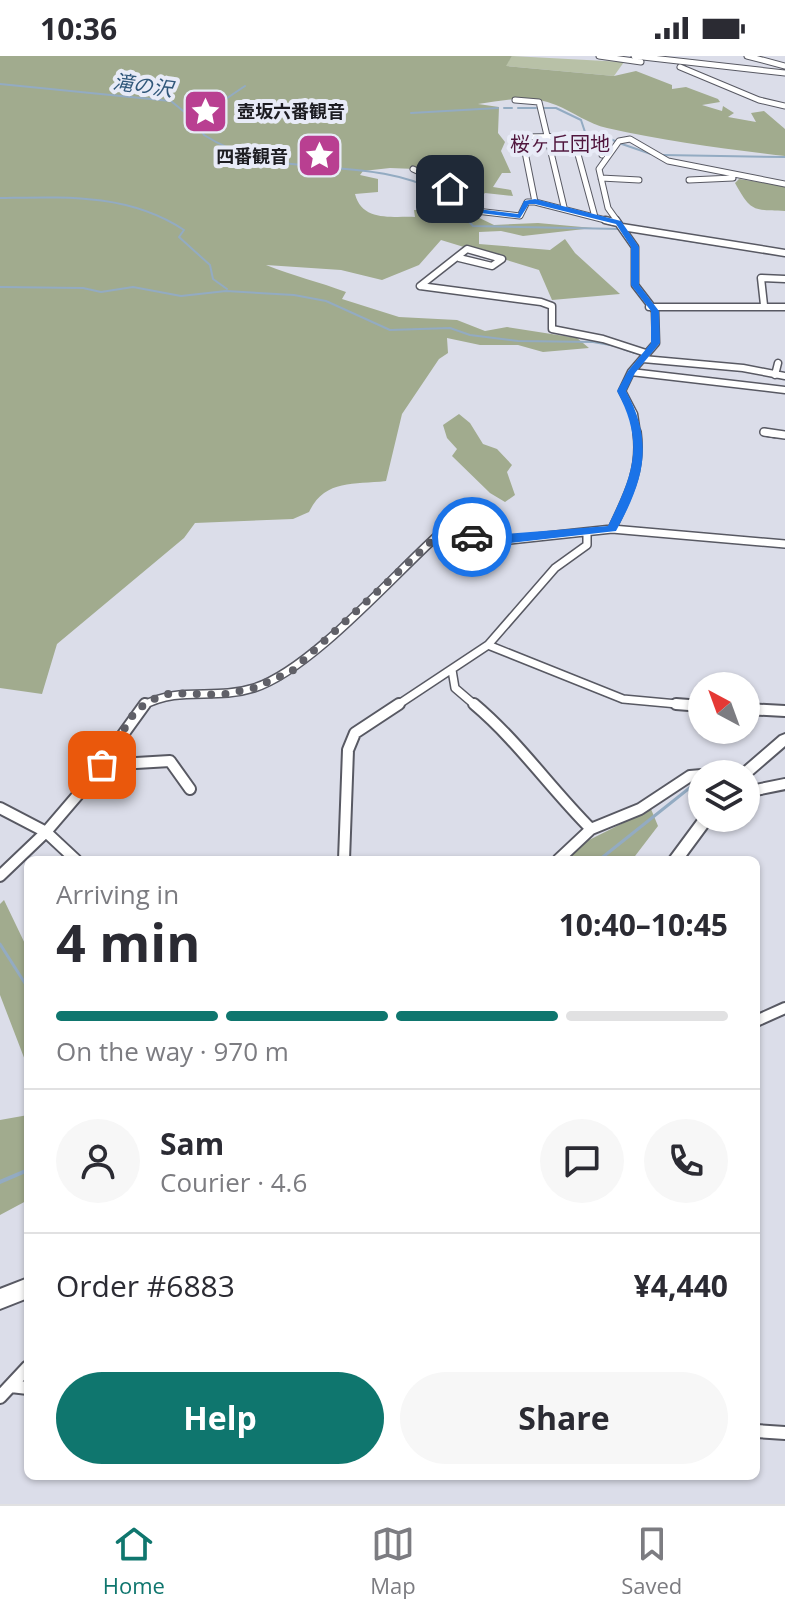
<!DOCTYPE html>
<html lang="en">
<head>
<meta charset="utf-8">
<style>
	body { margin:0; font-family:"Open Sans","Noto Sans JP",sans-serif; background:#f7f7f7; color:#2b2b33; height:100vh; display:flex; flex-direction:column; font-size:30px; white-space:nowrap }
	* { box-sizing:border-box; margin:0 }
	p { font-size:26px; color:#7c7c81 }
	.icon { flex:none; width:44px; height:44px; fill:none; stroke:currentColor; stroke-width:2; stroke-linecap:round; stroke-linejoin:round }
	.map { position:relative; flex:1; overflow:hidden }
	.side { position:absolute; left:24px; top:800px; width:736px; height:624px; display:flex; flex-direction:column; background:#fff; border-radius:12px; box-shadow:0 2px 6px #0004 }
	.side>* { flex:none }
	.needle { width:52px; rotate:319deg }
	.buttons { position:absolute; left:688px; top:616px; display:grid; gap:16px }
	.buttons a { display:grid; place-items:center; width:72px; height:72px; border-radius:50%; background:#fff; box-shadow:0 2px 6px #0004; font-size:40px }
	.pin { position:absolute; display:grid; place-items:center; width:68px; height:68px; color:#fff; margin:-34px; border-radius:16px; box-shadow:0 4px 12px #0006 }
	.courier { position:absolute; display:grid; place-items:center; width:80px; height:80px; margin:-40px; border:6px solid #1a73e8; border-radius:50%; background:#fff; color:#222; box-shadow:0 2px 10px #0007 }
	.overview em { font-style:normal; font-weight:700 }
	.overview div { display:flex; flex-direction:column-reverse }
	.overview { display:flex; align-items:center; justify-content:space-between; height:136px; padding:0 32px }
	h1 { font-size:52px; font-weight:700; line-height:60px }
	.bar { display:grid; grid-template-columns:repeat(4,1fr); gap:12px 8px; align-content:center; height:96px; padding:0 32px }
	.bar i { height:10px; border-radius:6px; background:#e1e1e2 }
	.bar .selected { background:#0f766e }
	.bar p { grid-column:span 4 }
	.line { display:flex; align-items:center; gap:20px; padding:0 32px; border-top:2px solid #e1e1e2 }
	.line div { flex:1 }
	.round { display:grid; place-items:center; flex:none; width:84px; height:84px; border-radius:42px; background:#f7f7f7 }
	.cta { display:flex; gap:16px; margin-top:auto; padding:16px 32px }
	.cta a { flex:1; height:92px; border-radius:48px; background:#0f766e; color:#fff; font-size:32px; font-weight:700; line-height:92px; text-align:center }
	.cta a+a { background:#f7f7f7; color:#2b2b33 }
	.status { display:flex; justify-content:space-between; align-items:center; height:56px; padding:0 40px; background:#fff; direction:ltr }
	.status svg { height:22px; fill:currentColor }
	.tab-bar { display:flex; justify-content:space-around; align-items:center; height:112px; border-top:2px solid #e1e1e2; background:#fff; font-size:22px; color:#7c7c81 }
	.tab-bar a { display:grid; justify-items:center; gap:4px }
	.tab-bar .selected { color:#0f766e }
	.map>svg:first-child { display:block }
	.green { fill:#b8c1a7 }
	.forest { fill:#a1ab8e; fill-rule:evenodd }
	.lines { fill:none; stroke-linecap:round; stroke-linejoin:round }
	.stream-far2 { stroke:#93abc2; stroke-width:2 }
	.stream-far1 { stroke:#93abc2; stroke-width:3 }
	.stream { stroke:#93abc2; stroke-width:4 }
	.street-far4-casing { stroke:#585963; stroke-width:7 }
	.street-far3-casing { stroke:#585963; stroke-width:9 }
	.street-far2-casing { stroke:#585963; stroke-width:10 }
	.street-far1-casing { stroke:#585963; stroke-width:14 }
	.street-casing { stroke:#585963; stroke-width:16 }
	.primary-casing { stroke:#585963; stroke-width:4 }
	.street-far4 { stroke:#fff; stroke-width:5 }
	.street-far3 { stroke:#fff; stroke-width:6 }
	.street-far2 { stroke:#fff; stroke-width:7 }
	.street-far1 { stroke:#fff; stroke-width:10 }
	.street { stroke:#fff; stroke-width:12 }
	.primary { fill:#fff; fill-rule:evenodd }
	.route { fill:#1a73e8 }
	.done { stroke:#606068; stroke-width:8; stroke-dasharray:0 14.4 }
	.labels { text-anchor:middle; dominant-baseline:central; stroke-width:8; stroke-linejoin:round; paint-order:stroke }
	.far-poi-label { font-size:18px; font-weight:bold; fill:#1d1d22; stroke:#e8ebf7; text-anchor:start }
	.far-water-label { font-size:20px; font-style:italic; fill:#30577a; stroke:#e8ebf7 }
	.far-neighbourhood-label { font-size:20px; fill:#50153d; stroke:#e8ebf7 }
</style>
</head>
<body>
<div class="status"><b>10:36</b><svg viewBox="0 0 49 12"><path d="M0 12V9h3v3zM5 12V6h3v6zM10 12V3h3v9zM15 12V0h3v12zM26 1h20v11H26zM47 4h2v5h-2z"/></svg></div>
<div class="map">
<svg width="785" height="1448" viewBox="0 0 785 1448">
	<rect width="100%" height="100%" fill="#dbdde9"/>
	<path class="green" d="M512 0 624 6 614 20 505 10Z"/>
	<path class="forest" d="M0 0H512L506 10 614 20 636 15 672 29V33L686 31 718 43 720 46 702 49 722 55 723 50 734 57 728 61 756 66 751 57 764 55 785 73V100C725 93 666 85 607 72 589 68 573 56 556 49 529 38 506 44 478 48L499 51 498 77 505 86 501 95 511 117H502L493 131 511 134 513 140 485 137 465 155 494 169 538 167 593 172 523 180 501 175 479 176V188L550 194 565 183 575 197 620 238 552 244 539 214 441 184 419 209 382 224 341 214 266 209C294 220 319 226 346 236L342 243 399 261 457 264 485 275 507 271 577 282 589 292 543 296 518 289H480L447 282 448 297 439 303 402 358 386 425C353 429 325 423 309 456L293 463 195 467 184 482 57 588 42 638 0 632ZM390 112 415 113 432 121 420 126 444 138 441 146 458 155 414 154 415 161C392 160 362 166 355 138L378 136V123L360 119 363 115Z
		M739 123 785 130V155C753 154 751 156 735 127Z
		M459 358 470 367 483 388 497 393 512 409 507 416 515 439 505 446 490 437 452 400 457 393 447 382 443 369Z
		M651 753 658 770 632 804H563L589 784Z
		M4 844 28 894V1012L0 939V848Z
		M28 1059V1144L0 1159V1064Z"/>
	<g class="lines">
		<path class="stream-far2" d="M0 28 171 45 204 72 201 74 204 79C281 128 361 96 440 136L438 144 461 157 473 170 620 173
			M504 52H512
			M518 52H536
			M542 52H556L581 64 586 79H601L615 85
			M411 57 498 52
			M196 63 245 30
			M619 87 651 98
			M662 99 785 101
			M0 142C64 141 128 137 184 174L179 181 210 209 213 223 227 233
			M670 182 734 192
			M0 231 83 232 101 236 133 231 181 240 226 235 294 239 326 245 390 274 450 272 470 279 518 285 593 286 616 290
			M623 293 635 297"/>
		<path class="stream-far1" d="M763 728 785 723
			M599 804 692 730 702 727
			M0 888 28 932"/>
		<path class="stream" d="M0 1126 28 1114"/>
		<defs>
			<path id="street-far4" d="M599 0 641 6
				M634 0 785 17
				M747 0 785 10
				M680 11 759 44 785 50
				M515 44 539 46 564 151
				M573 80 595 161
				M413 113 450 130V140L476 155 520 160 527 146H535L613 166
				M601 122 639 124
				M689 124 733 122
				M535 146 522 81 589 80 605 89 602 99
				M618 166 608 152 599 113 619 85 630 83 668 105 785 128"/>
			<path id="street-far3" d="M605 164 618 167
				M616 164 635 191V229L655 255 656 287 631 316 622 335 634 358 637 378
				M622 171 785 197
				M420 230 541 246 552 250V273L603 283 646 297
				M420 230 467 193 502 203 492 210 459 202
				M764 249 761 222 785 223
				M649 251H785
				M643 303 743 312 785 320
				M631 316 785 334
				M775 319 778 307
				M764 376 775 378"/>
			<path id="street-far2" d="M764 376 785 379
				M612 473C628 439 642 414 637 376
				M488 589 623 643 699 650
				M452 614 455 632 476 650
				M142 650C181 629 213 645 254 632 310 614 390 523 436 481L510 484 612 473 785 488
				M396 650 488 589 555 512 587 489V476"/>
			<path id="street-far1" d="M474 648C518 685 550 732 591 773
				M676 648 702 650
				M746 653 785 655
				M102 709 170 705 190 733
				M746 736 785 728
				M0 752 46 776 76 804
				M344 804 348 694 355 677 399 648
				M558 804 591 773 640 753 690 720 702 719
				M0 820 46 776 88 727 145 648
				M756 965 785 952"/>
			<path id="street" d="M11 1330 28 1332
				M0 1341 28 1311
				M756 1375 785 1377"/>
			<path id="primary" d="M785 678V690L748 722H746V718H736L780 680Z
				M702 758V762H714L683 804H668Z
				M28 1222V1242L0 1253V1233Z"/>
		</defs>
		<use href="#street-far4" class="street-far4-casing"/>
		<use href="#street-far3" class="street-far3-casing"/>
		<use href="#street-far2" class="street-far2-casing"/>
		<use href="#street-far1" class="street-far1-casing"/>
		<use href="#street" class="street-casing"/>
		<use href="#primary" class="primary-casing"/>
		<use href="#street-far4" class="street-far4"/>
		<use href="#street-far3" class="street-far3"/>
		<use href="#street-far2" class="street-far2"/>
		<use href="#street-far1" class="street-far1"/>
		<use href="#street" class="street"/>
		<use href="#primary" class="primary"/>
	</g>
	<path class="route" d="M450 130 456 141 478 153 518 158 524 145 535 143 621 165 639 191V229L659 255 660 287 635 317 626 335C655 388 643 426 616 475L510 487 467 481 608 470C632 420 646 389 617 335L628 315 651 287V255L631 229V191L616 168 535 148H529L520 162 473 156 450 144 446 133Z"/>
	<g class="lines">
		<path class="done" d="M102 709 136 654 156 642 171 637 221 639 254 632 292 615 436 481H472"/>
	</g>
	<defs>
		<symbol id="sight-square" viewBox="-11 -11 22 22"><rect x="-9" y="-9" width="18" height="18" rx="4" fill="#b93f91" stroke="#e8ebf7"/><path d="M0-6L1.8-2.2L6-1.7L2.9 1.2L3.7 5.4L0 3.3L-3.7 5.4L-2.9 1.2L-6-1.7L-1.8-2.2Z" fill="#fff"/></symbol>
	</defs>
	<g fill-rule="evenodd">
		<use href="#sight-square" x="180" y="30" width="51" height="51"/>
		<use href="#sight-square" x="294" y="74" width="51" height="51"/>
	</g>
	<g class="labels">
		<g class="far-poi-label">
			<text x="237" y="55">壺坂六番観音</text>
			<text x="288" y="100" text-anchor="end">四番観音</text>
		</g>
		<g class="far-water-label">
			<text transform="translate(143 29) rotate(8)">滝の沢</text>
		</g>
		<g class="far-neighbourhood-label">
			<text x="560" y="87">桜ヶ丘団地</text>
		</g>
	</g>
</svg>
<div class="buttons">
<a><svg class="needle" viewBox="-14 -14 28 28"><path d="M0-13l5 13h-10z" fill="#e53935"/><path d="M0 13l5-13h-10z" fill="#7c7c81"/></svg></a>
<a><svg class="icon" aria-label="layers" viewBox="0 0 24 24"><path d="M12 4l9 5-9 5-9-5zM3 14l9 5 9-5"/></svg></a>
</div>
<div class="pin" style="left:102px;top:709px;background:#ea580c"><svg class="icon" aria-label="bag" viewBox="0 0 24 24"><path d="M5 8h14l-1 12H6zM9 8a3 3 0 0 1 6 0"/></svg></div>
<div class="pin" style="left:450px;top:133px;background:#1f2937"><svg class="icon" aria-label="home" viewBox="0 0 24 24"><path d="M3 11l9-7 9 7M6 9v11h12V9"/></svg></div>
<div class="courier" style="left:472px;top:481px"><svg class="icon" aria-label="car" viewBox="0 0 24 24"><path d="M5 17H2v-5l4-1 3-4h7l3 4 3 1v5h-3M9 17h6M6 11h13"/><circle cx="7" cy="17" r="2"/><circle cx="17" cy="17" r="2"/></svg></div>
<section class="side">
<div class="overview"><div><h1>4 min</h1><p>Arriving in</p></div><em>10:40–10:45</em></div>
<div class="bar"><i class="selected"></i><i class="selected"></i><i class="selected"></i><i></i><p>On the way · 970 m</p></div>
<div class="line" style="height:144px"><a class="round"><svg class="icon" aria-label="person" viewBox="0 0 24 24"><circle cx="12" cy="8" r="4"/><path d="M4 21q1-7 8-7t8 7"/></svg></a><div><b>Sam</b><p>Courier · 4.6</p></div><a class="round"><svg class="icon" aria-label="chat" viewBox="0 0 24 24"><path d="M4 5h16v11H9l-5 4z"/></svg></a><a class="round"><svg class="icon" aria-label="phone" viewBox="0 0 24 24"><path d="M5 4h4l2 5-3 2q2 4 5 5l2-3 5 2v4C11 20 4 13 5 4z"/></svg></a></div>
<div class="line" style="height:104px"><div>Order #6883</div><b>¥4,440</b></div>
<div class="cta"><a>Help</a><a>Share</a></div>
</section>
</div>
<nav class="tab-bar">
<a class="selected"><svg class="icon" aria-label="home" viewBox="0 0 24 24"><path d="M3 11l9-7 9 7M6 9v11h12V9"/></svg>Home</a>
<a><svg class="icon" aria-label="map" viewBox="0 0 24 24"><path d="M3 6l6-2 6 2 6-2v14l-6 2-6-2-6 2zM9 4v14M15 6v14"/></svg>Map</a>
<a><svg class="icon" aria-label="saved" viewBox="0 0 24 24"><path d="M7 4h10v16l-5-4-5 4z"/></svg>Saved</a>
</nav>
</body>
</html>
